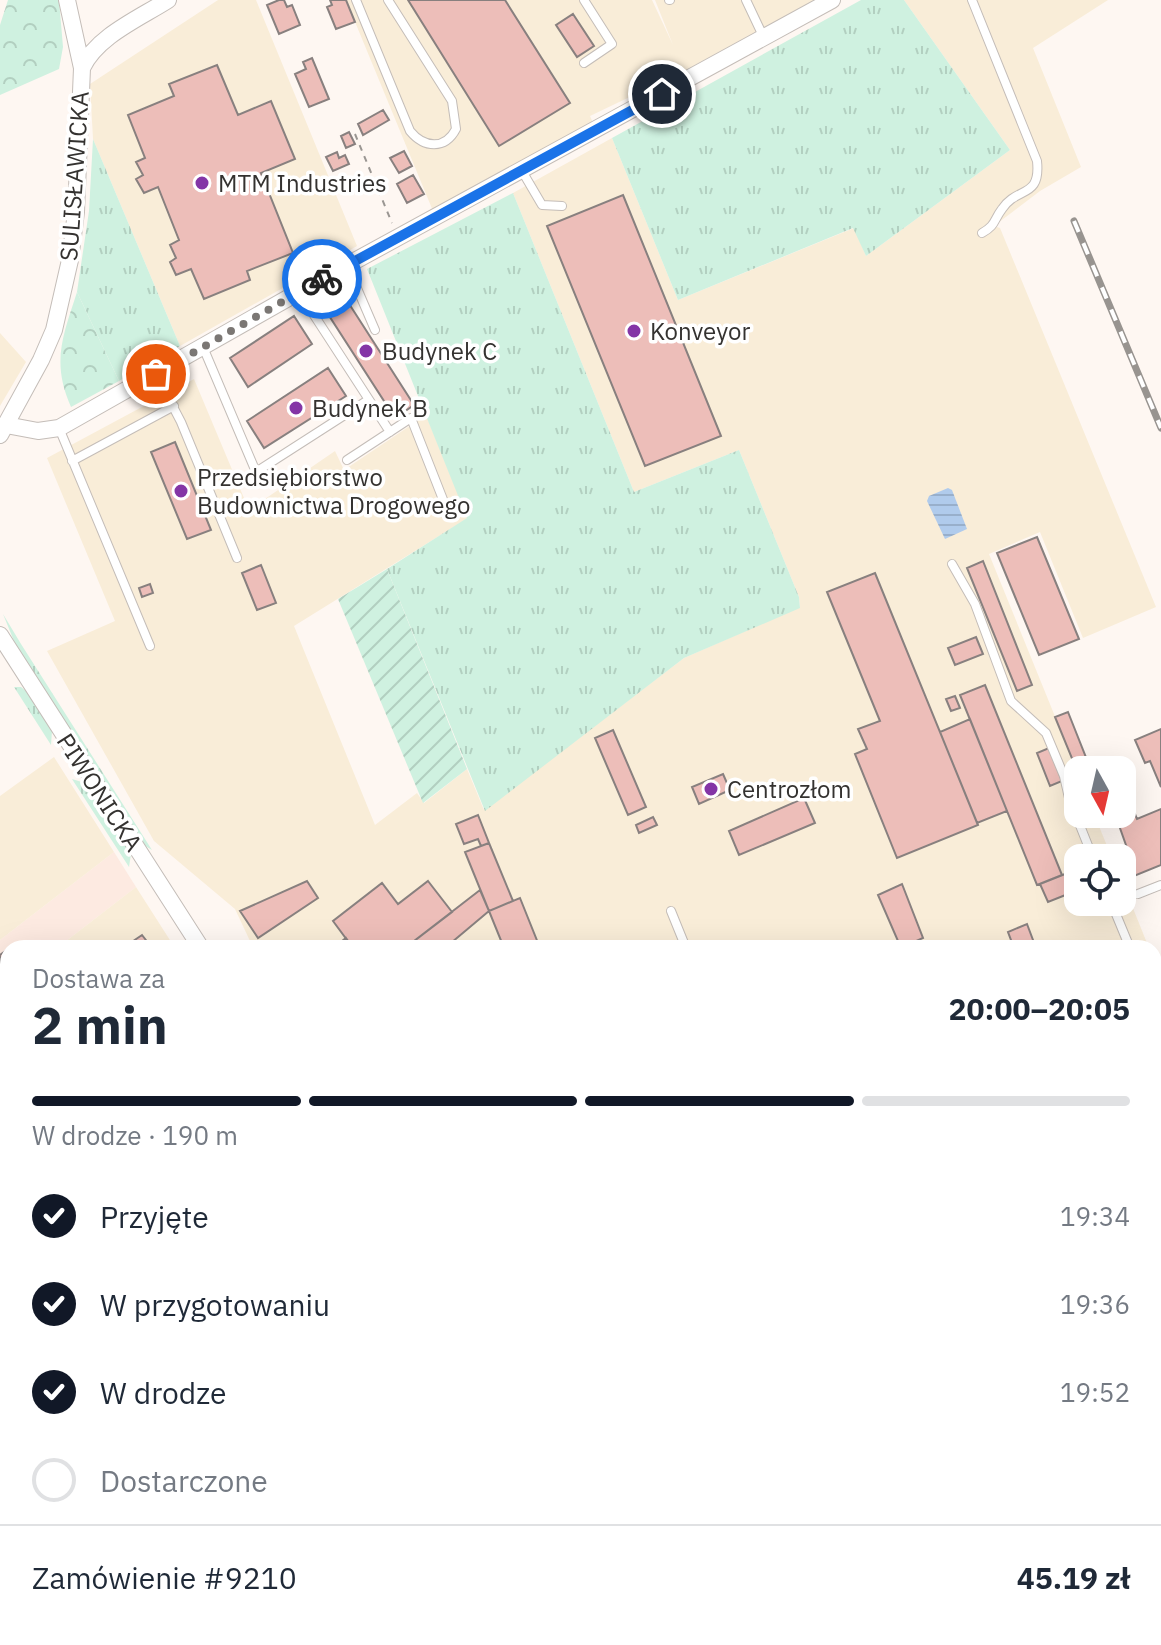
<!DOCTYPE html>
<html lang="pl">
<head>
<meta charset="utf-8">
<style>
	body { margin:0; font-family:"IBM Plex Sans",sans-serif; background:#f6f6f7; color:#1f2937; height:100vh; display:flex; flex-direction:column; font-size:30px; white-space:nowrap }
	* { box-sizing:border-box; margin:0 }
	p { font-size:26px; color:#747a83 }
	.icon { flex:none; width:44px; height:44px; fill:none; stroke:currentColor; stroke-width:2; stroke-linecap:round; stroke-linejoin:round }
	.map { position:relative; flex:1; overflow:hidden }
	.sheet { position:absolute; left:0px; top:940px; width:1162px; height:706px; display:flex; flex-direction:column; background:#fff; border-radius:24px 24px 0 0; box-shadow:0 8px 32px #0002 }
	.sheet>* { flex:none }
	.needle { width:52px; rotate:172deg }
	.tools { position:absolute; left:1064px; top:756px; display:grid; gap:16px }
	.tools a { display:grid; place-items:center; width:72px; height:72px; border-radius:16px; background:#fff; box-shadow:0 8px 32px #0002; font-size:40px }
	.pin { position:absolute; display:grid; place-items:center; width:68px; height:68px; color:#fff; margin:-34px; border:4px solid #fff; border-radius:50%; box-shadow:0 2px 8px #0007 }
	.courier { position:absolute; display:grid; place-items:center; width:80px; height:80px; margin:-40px; border:6px solid #1a73e8; border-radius:50%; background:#fff; color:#222; box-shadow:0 2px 10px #0007 }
	.overview em { font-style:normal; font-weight:700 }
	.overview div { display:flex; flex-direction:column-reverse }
	.overview { display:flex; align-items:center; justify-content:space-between; height:136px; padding:0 32px }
	h1 { font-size:52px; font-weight:700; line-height:60px }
	.bar { display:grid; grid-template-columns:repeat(4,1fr); gap:12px 8px; align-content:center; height:96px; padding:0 32px }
	.bar i { height:10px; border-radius:6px; background:#e0e1e3 }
	.bar .selected { background:#111827 }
	.bar p { grid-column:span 4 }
	.line { display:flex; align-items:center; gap:20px; padding:0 32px; border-top:2px solid #e0e1e3 }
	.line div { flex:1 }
	ol { padding:0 32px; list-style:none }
	li { display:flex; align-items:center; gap:24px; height:88px }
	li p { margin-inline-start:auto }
	li .icon { padding:8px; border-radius:50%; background:#111827; color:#fff; stroke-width:4 }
	li:last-child { color:#747a83 }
	li i { width:44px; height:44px; border:4px solid #e0e1e3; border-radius:50% }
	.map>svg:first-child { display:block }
	.commercial { fill:#fdeae1 }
	.industrial { fill:#f9edd8 }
	.built { fill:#f8eae0 }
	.grass { fill:url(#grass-tufts) }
	.forest { fill:url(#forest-crowns) }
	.garden { fill:url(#garden-furrows) }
	.water { fill:url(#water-rules) }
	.building { fill:#edbeb9; stroke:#88807f; stroke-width:2 }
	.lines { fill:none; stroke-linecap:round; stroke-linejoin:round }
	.service-casing { stroke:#c4bdb8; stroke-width:10 }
	.minor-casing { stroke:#c4bdb8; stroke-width:18 }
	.tertiary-casing { stroke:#c4bdb8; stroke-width:22 }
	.path { stroke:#9a9692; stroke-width:2; stroke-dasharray:6 6; stroke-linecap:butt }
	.service { stroke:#fff; stroke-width:8 }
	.minor { stroke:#fff; stroke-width:16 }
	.tertiary { stroke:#fff; stroke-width:20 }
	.rail-casing { stroke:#989490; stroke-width:7 }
	.rail { stroke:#fff; stroke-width:4; stroke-dasharray:12; stroke-linecap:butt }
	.done { stroke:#7b7774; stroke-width:8; stroke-dasharray:0 14.4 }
	.route { stroke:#1a73e8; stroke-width:10 }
	.poi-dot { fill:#8435a6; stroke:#fff; stroke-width:3 }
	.labels { text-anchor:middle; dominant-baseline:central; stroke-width:7; stroke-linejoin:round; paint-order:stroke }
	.street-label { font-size:24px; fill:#343230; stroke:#fff }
	.poi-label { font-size:24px; fill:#343230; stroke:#fff; text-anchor:start }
</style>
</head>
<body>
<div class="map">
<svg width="1161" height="1645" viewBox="0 0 1161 1645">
	<defs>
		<pattern id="grass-tufts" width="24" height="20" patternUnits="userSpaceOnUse" patternTransform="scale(2)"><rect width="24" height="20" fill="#cff1e0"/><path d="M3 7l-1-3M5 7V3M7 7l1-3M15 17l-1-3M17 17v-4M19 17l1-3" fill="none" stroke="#b2cfc0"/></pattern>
		<pattern id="forest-crowns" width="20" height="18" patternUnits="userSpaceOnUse" patternTransform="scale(2)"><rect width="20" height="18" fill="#cff1e0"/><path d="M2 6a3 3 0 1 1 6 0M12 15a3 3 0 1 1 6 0" fill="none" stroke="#b2cfc0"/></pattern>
		<pattern id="garden-furrows" width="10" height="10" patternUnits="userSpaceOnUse" patternTransform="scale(2)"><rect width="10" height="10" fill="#cff1e0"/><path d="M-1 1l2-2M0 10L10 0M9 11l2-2" fill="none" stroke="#b2cfc0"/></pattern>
		<pattern id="water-rules" width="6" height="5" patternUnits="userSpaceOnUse" patternTransform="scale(2)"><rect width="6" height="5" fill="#b0cbec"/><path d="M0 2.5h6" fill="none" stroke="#98afcb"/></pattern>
	</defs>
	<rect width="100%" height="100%" fill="#fef7f2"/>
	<path class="commercial" d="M114 852 136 887 57 948H8V1038L0 1044V940Z"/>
	<path class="industrial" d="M218 0H256L357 246 180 346 93 139 90 84Z
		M346 0H652L673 45 655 0H815L684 71 590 116 593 123 433 211Z
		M904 0H1108L1033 48 1081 167 1040 191 994 226 1000 228 1156 607 1083 638 1040 532 989 554 1078 773V814H1094L1112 858H1078V902H1122V881L1149 948H240L250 941 235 909 154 841 47 651 115 621 47 458 194 379 249 510 335 451 344 470 426 415 468 518 294 626 375 825 417 793 424 803 467 769 484 810 684 658 800 607 799 597 739 450 634 492 513 193 612 138 678 300 854 228 866 256 1010 150Z
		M0 333 26 362 0 406Z
		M54 757 114 852 0 940V796Z
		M136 887 175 948H57Z
		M8 1038V1109L0 1099V1044Z
		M8 1173V1431L0 1418V1179Z
		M137 1638H235L225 1645H141Z
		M310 1638H412L403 1645H315Z
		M473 1638H586L577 1645H464Z"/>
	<path class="built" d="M1161 1100V1626L1154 1632V1106Z
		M586 1638H853L844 1645H577Z
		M885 1638H1147L1138 1645H890Z"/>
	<path class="grass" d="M861 0H904L1010 150 866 256 853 228 678 300 612 138Z
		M93 139 180 346 119 381 77 292 89 211Z
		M513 193 634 492 739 450 799 597 800 608 684 658 485 811 387 569 467 518 367 269Z
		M3 614 21 644 152 850 144 845 16 646Z
		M14 687H21L26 691 52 731 51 745Z
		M72 779 85 783 131 854 129 867Z"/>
	<path class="forest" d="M8 0H59L63 47 59 69 0 95V25Z
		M77 292 119 381 71 407C51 362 63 336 77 292Z"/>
	<path class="garden" d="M387 569 467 769 423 803 338 599Z"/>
	<path class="water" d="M948 488 952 490 967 529 945 539 927 501 929 496Z"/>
	<path class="building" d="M279 0H284L287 7 292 5 300 25 279 34 267 5Z
		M330 0H346L355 22 336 29 327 7 332 5Z
		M408 0H505L570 103 499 146Z
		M573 14 594 46 577 57 556 25Z
		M312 58 329 99 309 107 295 74 306 69 303 62Z
		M217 65 238 115 271 101 295 159 261 173 293 253 247 271 250 280 204 299 191 269 176 275 170 262 176 258 170 245 179 240 158 187 144 193 136 179 143 175 136 162 145 158 128 115 174 96 169 84Z
		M383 110 389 120 363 135 358 124Z
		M349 132 355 144 346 148 341 136Z
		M404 151 412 166 399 173 390 158Z
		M337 152 339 158 345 155 349 164 333 171 326 157Z
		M413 175 424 194 407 203 397 184Z
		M623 195 721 436 645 466 547 226Z
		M337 285 414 405 395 418 317 297Z
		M294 316 312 344 248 387 230 358Z
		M328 368 346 396 264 448 247 421Z
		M175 442 211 530 187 539 151 452Z
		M1037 537 1079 639 1039 655 997 553Z
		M983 561 1032 685 1017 691 967 568Z
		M261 565 276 603 257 610 242 573Z
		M875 573 978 825 897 858 855 754 867 749 858 729 880 721 827 592Z
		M150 584 153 593 142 597 139 588Z
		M976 637 983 654 955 665 948 648Z
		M985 685 1062 875 1037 885 960 695Z
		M955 696 960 708 951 711 946 699Z
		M1068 712 1091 770H1078V773L1055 717Z
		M970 719 1007 811 977 823 940 732Z
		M1161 729V787L1150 761 1145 763 1135 740Z
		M613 730 646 807 628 815 595 738Z
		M1049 748 1062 781 1050 786 1037 753Z
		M723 774 730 790 699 804 692 787Z
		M804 798 815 823 739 855 729 831Z
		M1130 802 1137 819 1161 809V865L1134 876 1129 863 1132 862 1115 814H1122V805Z
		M478 815 489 843 481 846 478 839 464 844 456 824Z
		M653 817 657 825 639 833 636 825Z
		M489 843 513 901 489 911 465 852Z
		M1075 870 1078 890 1048 902 1040 884Z
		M307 881 318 898 258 938 240 911Z
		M428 881 452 912 405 948H353L333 921 382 883 398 904Z
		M902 884 923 938 901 948 878 895Z
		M480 890 489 911 445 948H405Z
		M520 898 540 948H504L489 911Z
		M1027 924 1036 948H1014L1008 932Z
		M142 935 152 948H123Z
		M346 938 353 948H333Z
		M8 949V1025L0 1031V955Z
		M8 1201V1254L0 1260V1207Z
		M5 1543 8 1547V1568L0 1556V1546Z
		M64 1638H76L78 1645H59L58 1643Z
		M320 1638H353L358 1645H325Z
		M499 1638H522L513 1645H504Z
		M542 1638H561L563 1639 555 1645H547Z
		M888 1638H904L908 1645H893Z"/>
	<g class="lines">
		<defs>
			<path id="service" d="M356 0 410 131C424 148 445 150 456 129L452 101 388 0
				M669 0H670
				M746 0 764 38
				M972 0 1037 161C1041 199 1017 186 1002 209 993 221 996 225 982 233
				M584 63 612 44 584 0
				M522 171 542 205 562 206
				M347 265 375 330
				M299 292 390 432
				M203 347 256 472 368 400
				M156 374 181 422 237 558
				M59 428 150 646
				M347 460 411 418 444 502
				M72 461 174 406
				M952 564 975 604 1011 701 1046 733 1064 776 1069 798 1093 858
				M1138 894 1161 885
				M1111 902 1130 948
				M671 911 686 948
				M1154 1005 1161 1021
				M587 1645 597 1638"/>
			<path id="minor" d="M82 68C97 36 140 18 168 0
				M6 425 38 431 59 428 320 280 832 0
				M0 435 41 360 54 330 70 260 76 212 82 68 67 0
				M0 635 201 948
				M0 1460 8 1473
				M0 1492 8 1487
				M109 1638 114 1645"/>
			<path id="tertiary" d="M1154 1094 1161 1089
				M431 1645 440 1638"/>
		</defs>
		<use href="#service" class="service-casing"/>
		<use href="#minor" class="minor-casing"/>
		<use href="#tertiary" class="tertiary-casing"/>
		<path class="path" d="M355 134 392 223
			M1154 1495 1161 1492
			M965 1645 971 1638"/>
		<use href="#service" class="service"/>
		<use href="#minor" class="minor"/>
		<use href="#tertiary" class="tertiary"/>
		<defs>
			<path id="rail" d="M1074 221 1161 428
				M1154 1189 1161 1183
				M1154 1205 1161 1200
				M1154 1280 1161 1274
				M1154 1397 1161 1392
				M708 1645 718 1638
				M728 1645 737 1638
				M793 1645 803 1638
				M817 1645 827 1638"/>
		</defs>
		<use href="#rail" class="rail-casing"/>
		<use href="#rail" class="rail"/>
	</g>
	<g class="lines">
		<path class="done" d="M156 374 322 279"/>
		<path class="route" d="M322 279 662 94"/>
	</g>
	<g class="poi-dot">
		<circle cx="202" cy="183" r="8"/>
		<circle cx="634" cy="331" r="8"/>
		<circle cx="366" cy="351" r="8"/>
		<circle cx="296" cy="408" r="8"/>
		<circle cx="181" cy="491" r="8"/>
		<circle cx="711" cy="789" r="8"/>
	</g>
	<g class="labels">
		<g class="street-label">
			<text transform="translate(74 176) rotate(-86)">SULISŁAWICKA</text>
			<text transform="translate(100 792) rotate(57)">PIWONICKA</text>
		</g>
		<g class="poi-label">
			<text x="218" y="183">MTM Industries</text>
			<text x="650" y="331">Konveyor</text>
			<text x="382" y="351">Budynek C</text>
			<text x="312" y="408">Budynek B</text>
			<text x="197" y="477">Przedsiębiorstwo<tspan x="197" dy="28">Budownictwa Drogowego</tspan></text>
			<text x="727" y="789">Centrozłom</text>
		</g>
	</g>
</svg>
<div class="tools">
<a><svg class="needle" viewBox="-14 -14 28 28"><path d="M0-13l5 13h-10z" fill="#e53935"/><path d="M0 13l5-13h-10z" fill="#747a83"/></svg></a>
<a><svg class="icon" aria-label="locate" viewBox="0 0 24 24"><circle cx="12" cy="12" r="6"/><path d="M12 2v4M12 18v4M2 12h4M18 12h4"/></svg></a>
</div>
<div class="pin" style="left:156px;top:374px;background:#ea580c"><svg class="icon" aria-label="bag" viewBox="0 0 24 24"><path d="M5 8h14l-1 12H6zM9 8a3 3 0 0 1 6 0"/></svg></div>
<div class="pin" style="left:662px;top:94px;background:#1f2937"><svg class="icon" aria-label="home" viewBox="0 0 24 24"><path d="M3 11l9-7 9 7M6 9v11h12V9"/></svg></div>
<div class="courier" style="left:322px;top:279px"><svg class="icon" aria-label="bike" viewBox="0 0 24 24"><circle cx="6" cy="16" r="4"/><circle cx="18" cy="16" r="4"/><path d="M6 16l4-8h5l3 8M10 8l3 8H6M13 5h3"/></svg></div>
<section class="sheet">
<div class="overview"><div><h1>2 min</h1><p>Dostawa za</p></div><em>20:00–20:05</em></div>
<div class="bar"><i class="selected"></i><i class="selected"></i><i class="selected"></i><i></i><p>W drodze · 190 m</p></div>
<ol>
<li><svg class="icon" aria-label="check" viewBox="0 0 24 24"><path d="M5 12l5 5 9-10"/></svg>Przyjęte<p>19:34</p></li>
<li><svg class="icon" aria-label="check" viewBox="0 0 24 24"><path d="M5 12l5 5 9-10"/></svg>W przygotowaniu<p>19:36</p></li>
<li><svg class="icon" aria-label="check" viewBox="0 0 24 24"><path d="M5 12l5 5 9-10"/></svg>W drodze<p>19:52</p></li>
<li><i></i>Dostarczone</li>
</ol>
<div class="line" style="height:104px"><div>Zamówienie #9210</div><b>45.19 zł</b></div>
</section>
</div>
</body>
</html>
